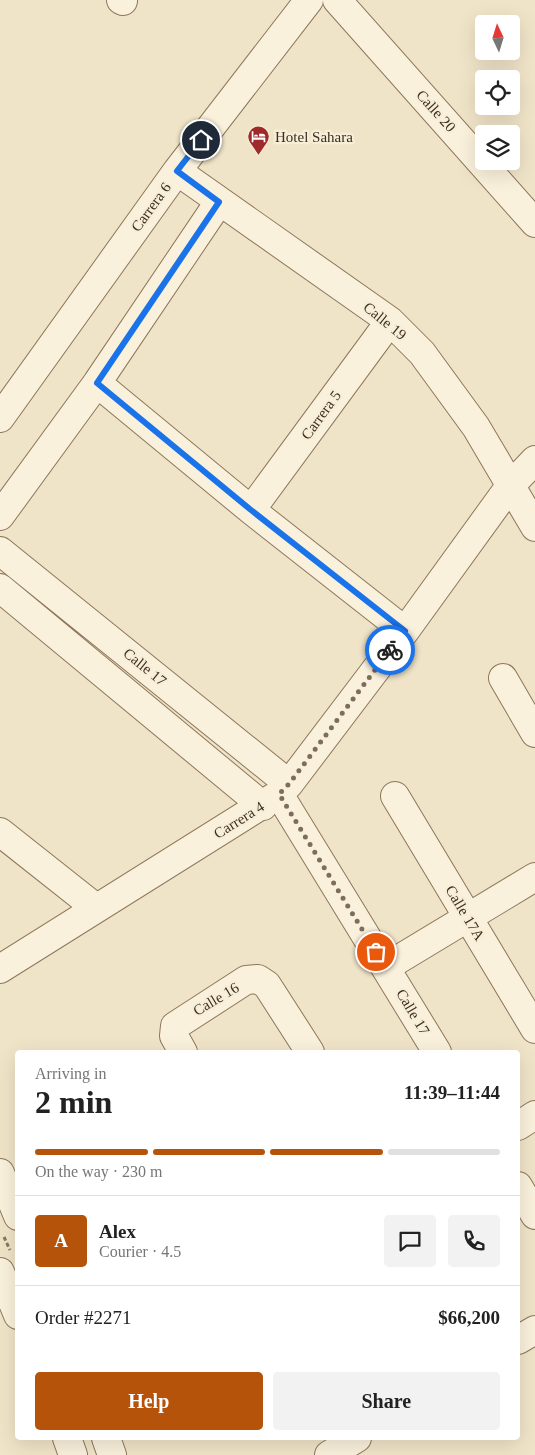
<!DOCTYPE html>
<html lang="en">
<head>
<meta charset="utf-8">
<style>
	body { margin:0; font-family:Georgia,serif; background:#f2f2f2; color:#222; height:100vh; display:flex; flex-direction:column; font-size:19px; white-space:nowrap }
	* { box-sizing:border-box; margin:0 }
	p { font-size:16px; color:#767676 }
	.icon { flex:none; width:28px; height:28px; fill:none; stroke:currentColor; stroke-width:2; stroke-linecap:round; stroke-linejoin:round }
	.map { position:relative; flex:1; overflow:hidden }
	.side { position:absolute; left:15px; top:1050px; width:505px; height:390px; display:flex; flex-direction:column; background:#fff; border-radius:5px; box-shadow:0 5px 20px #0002 }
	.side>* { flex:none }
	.needle { width:32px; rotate:356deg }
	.fabs { position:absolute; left:475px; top:15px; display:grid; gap:10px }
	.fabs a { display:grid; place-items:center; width:45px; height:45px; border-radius:5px; background:#fff; box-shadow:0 5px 20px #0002; font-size:25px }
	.pin { position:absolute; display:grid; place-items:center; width:42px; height:42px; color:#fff; margin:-21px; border:2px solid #fff; border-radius:50%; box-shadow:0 1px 5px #0007 }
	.courier { position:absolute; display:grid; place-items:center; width:50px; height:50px; margin:-25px; border:4px solid #1a73e8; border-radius:50%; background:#fff; color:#222; box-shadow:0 1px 6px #0007 }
	.headline em { font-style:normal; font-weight:600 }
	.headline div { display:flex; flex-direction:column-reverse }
	.headline { display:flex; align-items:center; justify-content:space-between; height:85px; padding:0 20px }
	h1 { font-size:32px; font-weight:600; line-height:38px }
	.bar { display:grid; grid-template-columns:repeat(4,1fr); gap:8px 5px; align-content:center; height:60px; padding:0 20px }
	.bar i { height:6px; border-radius:4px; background:#e0e0e0 }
	.bar .selected { background:#b45309 }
	.bar p { grid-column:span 4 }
	.line { display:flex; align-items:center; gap:12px; padding:0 20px; border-top:1px solid #e0e0e0 }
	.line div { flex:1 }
	.round { display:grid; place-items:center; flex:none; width:52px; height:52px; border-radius:5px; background:#f2f2f2 }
	.button { display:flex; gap:10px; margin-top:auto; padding:10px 20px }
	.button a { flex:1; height:58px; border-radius:5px; background:#b45309; color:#fff; font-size:20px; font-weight:600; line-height:58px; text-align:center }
	.button a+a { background:#f2f2f2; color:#222 }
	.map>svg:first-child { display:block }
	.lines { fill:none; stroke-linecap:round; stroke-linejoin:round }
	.minor-casing { stroke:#8d765c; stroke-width:30 }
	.path { stroke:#8d765c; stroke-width:3; stroke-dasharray:4 2.5; stroke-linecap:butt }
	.minor { stroke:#faf1dc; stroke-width:28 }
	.done { stroke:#7c6e5b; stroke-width:5; stroke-dasharray:0 9 }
	.route { stroke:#1a73e8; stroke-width:6 }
	.labels { text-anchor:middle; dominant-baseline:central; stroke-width:4.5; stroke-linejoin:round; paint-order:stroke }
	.street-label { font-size:15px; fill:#3d2e20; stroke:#f7eed8 }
	.poi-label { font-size:15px; fill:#3d2e20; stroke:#f7eed8; text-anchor:start }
</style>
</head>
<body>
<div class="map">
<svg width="535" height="1455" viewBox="0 0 535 1455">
	<rect width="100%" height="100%" fill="#f0e4c8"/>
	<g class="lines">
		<defs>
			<path id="minor" d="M121 0 123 1
				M337 0 535 223
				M177 171 390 321 422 353 476 427 535 527
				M97 383 251 510 405 631
				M0 418 177 171 309 0
				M251 510 390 321
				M0 516 97 383 219 202
				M0 551 289 784
				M0 588 263 806
				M503 678 535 733
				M279 794 437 1052
				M395 796 535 1029
				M0 832 96 908
				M386 967 535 877
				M0 969 279 794 289 784 405 631 510 486 535 460
				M183 1052 174 1036 175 1026 246 980 258 979 267 985 310 1052
				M518 1126 535 1115
				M0 1173 18 1216
				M518 1186 535 1215
				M0 1272 18 1315
				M518 1340 535 1330
				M67 1438 73 1455
				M106 1438 112 1455
				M329 1455 357 1438"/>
		</defs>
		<use href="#minor" class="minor-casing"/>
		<path class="path" d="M4 1237 10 1250"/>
		<use href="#minor" class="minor"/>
	</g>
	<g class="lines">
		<path class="done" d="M376 952 279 794 289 784 390 650"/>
		<path class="route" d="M201 140 177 171 219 202 97 383 251 510 405 631 390 650"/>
	</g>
	<defs>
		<symbol id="hotel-pin" viewBox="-11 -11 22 30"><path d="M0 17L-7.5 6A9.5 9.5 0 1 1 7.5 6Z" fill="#9e2a2b" stroke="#f7eed8"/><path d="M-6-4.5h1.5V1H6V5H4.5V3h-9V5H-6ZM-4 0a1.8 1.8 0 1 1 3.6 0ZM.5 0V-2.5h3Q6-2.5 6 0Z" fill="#fff"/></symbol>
	</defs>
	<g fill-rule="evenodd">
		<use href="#hotel-pin" x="246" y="124" width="25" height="34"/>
	</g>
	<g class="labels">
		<g class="street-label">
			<text transform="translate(436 111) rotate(48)">Calle 20</text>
			<text transform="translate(151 207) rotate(-54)">Carrera 6</text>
			<text transform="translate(385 321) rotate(39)">Calle 19</text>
			<text transform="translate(321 415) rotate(-54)">Carrera 5</text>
			<text transform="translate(145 667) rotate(39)">Calle 17</text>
			<text transform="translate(239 820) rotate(-32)">Carrera 4</text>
			<text transform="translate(465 913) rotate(59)">Calle 17A</text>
			<text transform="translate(216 999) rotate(-31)">Calle 16</text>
			<text transform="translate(413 1012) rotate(59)">Calle 17</text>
		</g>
		<g class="poi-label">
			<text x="275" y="137">Hotel Sahara</text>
		</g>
	</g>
</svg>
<div class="fabs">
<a><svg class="needle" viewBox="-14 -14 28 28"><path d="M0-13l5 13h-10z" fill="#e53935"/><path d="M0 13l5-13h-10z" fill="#767676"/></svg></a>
<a><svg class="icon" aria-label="locate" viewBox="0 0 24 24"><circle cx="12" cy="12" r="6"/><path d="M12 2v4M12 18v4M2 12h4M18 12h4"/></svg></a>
<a><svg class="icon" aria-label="layers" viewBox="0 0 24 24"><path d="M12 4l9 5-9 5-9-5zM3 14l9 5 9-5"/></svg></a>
</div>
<div class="pin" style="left:376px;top:952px;background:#ea580c"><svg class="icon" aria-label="bag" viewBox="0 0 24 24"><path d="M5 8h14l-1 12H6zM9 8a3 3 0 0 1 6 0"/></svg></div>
<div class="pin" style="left:201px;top:140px;background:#1f2937"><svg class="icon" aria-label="home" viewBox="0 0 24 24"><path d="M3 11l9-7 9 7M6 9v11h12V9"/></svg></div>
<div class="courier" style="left:390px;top:650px"><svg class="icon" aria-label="bike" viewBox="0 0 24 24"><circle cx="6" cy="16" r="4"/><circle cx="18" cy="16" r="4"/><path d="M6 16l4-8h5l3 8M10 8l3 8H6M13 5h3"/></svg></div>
<section class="side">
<div class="headline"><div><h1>2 min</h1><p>Arriving in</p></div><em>11:39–11:44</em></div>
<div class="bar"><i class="selected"></i><i class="selected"></i><i class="selected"></i><i></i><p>On the way · 230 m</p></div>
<div class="line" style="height:90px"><b class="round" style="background:#b45309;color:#fff">A</b><div><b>Alex</b><p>Courier · 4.5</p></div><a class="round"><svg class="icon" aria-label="chat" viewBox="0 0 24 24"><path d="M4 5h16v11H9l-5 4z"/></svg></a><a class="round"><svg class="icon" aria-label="phone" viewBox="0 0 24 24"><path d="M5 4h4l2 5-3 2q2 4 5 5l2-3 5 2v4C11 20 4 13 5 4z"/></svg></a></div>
<div class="line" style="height:65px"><div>Order #2271</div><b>$66,200</b></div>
<div class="button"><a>Help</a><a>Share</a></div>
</section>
</div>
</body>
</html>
